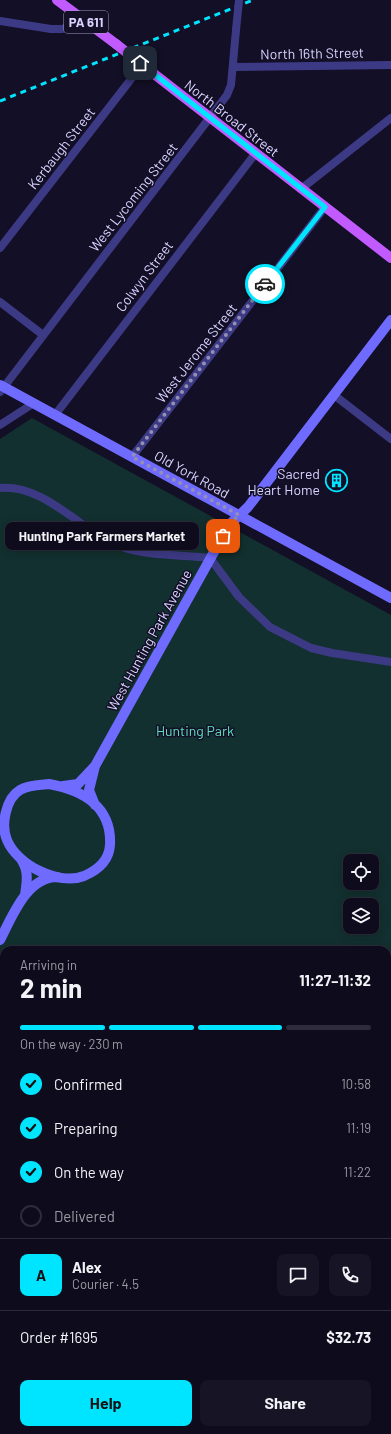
<!DOCTYPE html>
<html lang="en">
<head>
<meta charset="utf-8">
<style>
	body { margin:0; font-family:Barlow,sans-serif; background:#171425; color:#f1f3f6; height:100vh; display:flex; flex-direction:column; font-size:15px; white-space:nowrap }
	* { box-sizing:border-box; margin:0 }
	p { font-size:13px; color:#9b9ba3 }
	.icon { flex:none; width:22px; height:22px; fill:none; stroke:currentColor; stroke-width:2; stroke-linecap:round; stroke-linejoin:round }
	.map { position:relative; flex:1; overflow:hidden }
	.side { position:absolute; left:0px; top:946px; width:391px; height:488px; display:flex; flex-direction:column; background:#0e0b1c; border-radius:12px 12px 0 0; box-shadow:0 2px 10px #0003,0 0 0 1px #2e2b3b }
	.side>* { flex:none }
	.fabs { position:absolute; left:343px; top:854px; display:grid; gap:8px }
	.fabs a { display:grid; place-items:center; width:36px; height:36px; border-radius:8px; background:#0e0b1c; box-shadow:0 2px 10px #0003,0 0 0 1px #2e2b3b; font-size:20px }
	.pin { position:absolute; display:grid; place-items:center; width:34px; height:34px; color:#fff; margin:-17px; border-radius:8px; box-shadow:0 2px 6px #0006 }
	.courier { position:absolute; display:grid; place-items:center; width:40px; height:40px; margin:-20px; border:3px solid #00e5ff; border-radius:50%; background:#fff; color:#222; box-shadow:0 1px 5px #0007 }
	.bubble { position:absolute; height:28px; border-radius:8px; background:#0e0b1c; box-shadow:0 2px 10px #0003,0 0 0 1px #2e2b3b; font-size:13px; font-weight:700; line-height:28px; text-align:center }
	.headline em { font-style:normal; font-weight:700 }
	.headline div { display:flex; flex-direction:column-reverse }
	.headline { display:flex; align-items:center; justify-content:space-between; height:68px; padding:0 20px }
	h1 { font-size:26px; font-weight:700; line-height:30px }
	.bar { display:grid; grid-template-columns:repeat(4,1fr); gap:6px 4px; align-content:center; height:48px; padding:0 20px }
	.bar i { height:5px; border-radius:3px; background:#2e2b3b }
	.bar .current { background:#00e5ff }
	.bar p { grid-column:span 4 }
	.line { display:flex; align-items:center; gap:10px; padding:0 20px; border-top:1px solid #2e2b3b }
	.line div { flex:1 }
	.round { display:grid; place-items:center; flex:none; width:42px; height:42px; border-radius:8px; background:#171425 }
	ol { padding:0 20px; list-style:none }
	li { display:flex; align-items:center; gap:12px; height:44px }
	li p { margin-inline-start:auto }
	li .icon { padding:4px; border-radius:50%; background:#00e5ff; color:#111; stroke-width:4 }
	li:last-child { color:#9b9ba3 }
	li i { width:22px; height:22px; border:2px solid #2e2b3b; border-radius:50% }
	.button { display:flex; gap:8px; margin-top:auto; padding:8px 20px }
	.button a { flex:1; height:46px; border-radius:8px; background:#00e5ff; color:#111; font-size:16px; font-weight:700; line-height:46px; text-align:center }
	.button a+a { background:#171425; color:#f1f3f6 }
	.map>svg:first-child { display:block }
	.green { fill:#12302f; fill-rule:evenodd }
	.lines { fill:none; stroke-linecap:round; stroke-linejoin:round }
	.street { stroke:#3d3a85; stroke-width:8 }
	.secondary { stroke:#6f6bff; stroke-width:10 }
	.primary { stroke:#c25bff; stroke-width:10 }
	.rail { stroke:#00e5ff; stroke-width:3; stroke-dasharray:6 5; stroke-linecap:butt }
	.street-bridge { stroke:#3d3a85; stroke-width:8 }
	.primary-bridge { stroke:#c25bff; stroke-width:10 }
	.done { stroke:#948fb3; stroke-width:4; stroke-dasharray:0 7.2 }
	.route { stroke:#00e5ff; stroke-width:5 }
	.labels { text-anchor:middle; dominant-baseline:central; stroke-width:3; stroke-linejoin:round; paint-order:stroke }
	.shield { fill:#130f26; stroke:#9e99be; stroke-width:1 }
	.shield-label { font-size:13px; font-weight:bold; fill:#d9d4ff }
	.street-label { font-size:14px; fill:#d9d4ff; stroke:#130f26 }
	.poi-label { font-size:14px; fill:#d9d4ff; stroke:#130f26; text-anchor:end }
	.park-label { font-size:14px; fill:#5fe0c0; stroke:#130f26 }
</style>
</head>
<body>
<div class="map">
<svg width="391" height="1434" viewBox="0 0 391 1434">
	<rect width="100%" height="100%" fill="#130f26"/>
	<path class="green" d="M32 418 391 615V1434H196L191 1430H387V950H4V1287L0 1283V439ZM350 861H372V883H350ZM350 905H372V927H350Z"/>
	<g class="lines">
		<path class="street" d="M0 21 51 29H62L84 21
			M234 67 391 65
			M301 189 391 118
			M0 248 142 65
			M0 302 43 335
			M0 392 227 95 231 85 236 30
			M334 395 391 439
			M55 415 255 154
			M0 425 34 403
			M132 457 325 207
			M0 488C46 484 81 532 122 547 146 556 185 555 210 558L239 597 270 627 311 648 332 653 391 662
			M387 995 391 989
			M0 1156 4 1158
			M0 1386 4 1389
			M57 1430 63 1434"/>
		<path class="secondary" d="M0 385 391 598
			M49 784C83 790 112 807 110 845 109 861 98 870 84 876 59 886 17 865 7 840 1 826 5 799 20 790 28 785 39 785 49 784Z
			M63 786 78 784 95 766
			M95 805 89 790 95 766 229 525 248 507 391 320
			M21 859C29 871 27 881 25 895
			M0 940C12 917 27 876 58 877
			M0 1303 4 1306
			M166 1430 172 1434"/>
		<path class="primary" d="M57 0 116 44
			M140 63 391 258"/>
		<path class="rail" d="M0 101 253 0"/>
		<path class="street-bridge" d="M236 30 239 0"/>
		<path class="primary-bridge" d="M116 44 140 63"/>
	</g>
	<g class="lines">
		<path class="done" d="M223 536 229 525 239 515 132 457 265 284"/>
		<path class="route" d="M140 63 325 207 265 284"/>
	</g>
	<defs>
		<symbol id="building-ring" viewBox="-11 -11 22 22"><circle r="9.5" fill="#130f26" stroke="#00e5ff" stroke-width="1.5"/><path d="M-4-6H4V6H1V3H-1V6H-4ZM-2.5-4.3h1.7v1.8h-1.7ZM.8-4.3h1.7v1.8H.8ZM-2.5-1h1.7V.8h-1.7ZM.8-1h1.7V.8H.8Z" fill="#00e5ff"/></symbol>
	</defs>
	<g fill-rule="evenodd">
		<use href="#building-ring" x="324" y="468" width="25" height="25"/>
	</g>
	<g class="labels">
		<rect class="shield" x="64" y="11" width="44" height="22" rx="3"/>
		<g class="shield-label">
			<text x="86" y="22">PA 611</text>
		</g>
		<g class="street-label">
			<text transform="translate(312 53) rotate(-1)">North 16th Street</text>
			<text transform="translate(232 118) rotate(38)">North Broad Street</text>
			<text transform="translate(61 148) rotate(-52)">Kerbaugh Street</text>
			<text transform="translate(133 197) rotate(-52)">West Lycoming Street</text>
			<text transform="translate(144 276) rotate(-53)">Colwyn Street</text>
			<text transform="translate(196 353) rotate(-52)">West Jerome Street</text>
			<text transform="translate(192 474) rotate(29)">Old York Road</text>
			<text transform="translate(149 640) rotate(-61)">West Hunting Park Avenue</text>
		</g>
		<g class="poi-label">
			<text x="320" y="473">Sacred<tspan x="320" dy="16">Heart Home</tspan></text>
		</g>
		<g class="park-label">
			<text x="195" y="730">Hunting Park</text>
		</g>
	</g>
</svg>
<div class="fabs">
<a><svg class="icon" aria-label="locate" viewBox="0 0 24 24"><circle cx="12" cy="12" r="6"/><path d="M12 2v4M12 18v4M2 12h4M18 12h4"/></svg></a>
<a><svg class="icon" aria-label="layers" viewBox="0 0 24 24"><path d="M12 4l9 5-9 5-9-5zM3 14l9 5 9-5"/></svg></a>
</div>
<div class="pin" style="left:223px;top:536px;background:#ea580c"><svg class="icon" aria-label="bag" viewBox="0 0 24 24"><path d="M5 8h14l-1 12H6zM9 8a3 3 0 0 1 6 0"/></svg></div>
<div class="pin" style="left:140px;top:63px;background:#1f2937"><svg class="icon" aria-label="home" viewBox="0 0 24 24"><path d="M3 11l9-7 9 7M6 9v11h12V9"/></svg></div>
<div class="courier" style="left:265px;top:284px"><svg class="icon" aria-label="car" viewBox="0 0 24 24"><path d="M5 17H2v-5l4-1 3-4h7l3 4 3 1v5h-3M9 17h6M6 11h13"/><circle cx="7" cy="17" r="2"/><circle cx="17" cy="17" r="2"/></svg></div>
<div class="bubble" style="left:5px;top:522px;width:194px">Hunting Park Farmers Market</div>
<section class="side">
<div class="headline"><div><h1>2 min</h1><p>Arriving in</p></div><em>11:27–11:32</em></div>
<div class="bar"><i class="current"></i><i class="current"></i><i class="current"></i><i></i><p>On the way · 230 m</p></div>
<ol>
<li><svg class="icon" aria-label="check" viewBox="0 0 24 24"><path d="M5 12l5 5 9-10"/></svg>Confirmed<p>10:58</p></li>
<li><svg class="icon" aria-label="check" viewBox="0 0 24 24"><path d="M5 12l5 5 9-10"/></svg>Preparing<p>11:19</p></li>
<li><svg class="icon" aria-label="check" viewBox="0 0 24 24"><path d="M5 12l5 5 9-10"/></svg>On the way<p>11:22</p></li>
<li><i></i>Delivered</li>
</ol>
<div class="line" style="height:72px"><b class="round" style="background:#00e5ff;color:#111">A</b><div><b>Alex</b><p>Courier · 4.5</p></div><a class="round"><svg class="icon" aria-label="chat" viewBox="0 0 24 24"><path d="M4 5h16v11H9l-5 4z"/></svg></a><a class="round"><svg class="icon" aria-label="phone" viewBox="0 0 24 24"><path d="M5 4h4l2 5-3 2q2 4 5 5l2-3 5 2v4C11 20 4 13 5 4z"/></svg></a></div>
<div class="line" style="height:52px"><div>Order #1695</div><b>$32.73</b></div>
<div class="button"><a>Help</a><a>Share</a></div>
</section>
</div>
</body>
</html>
